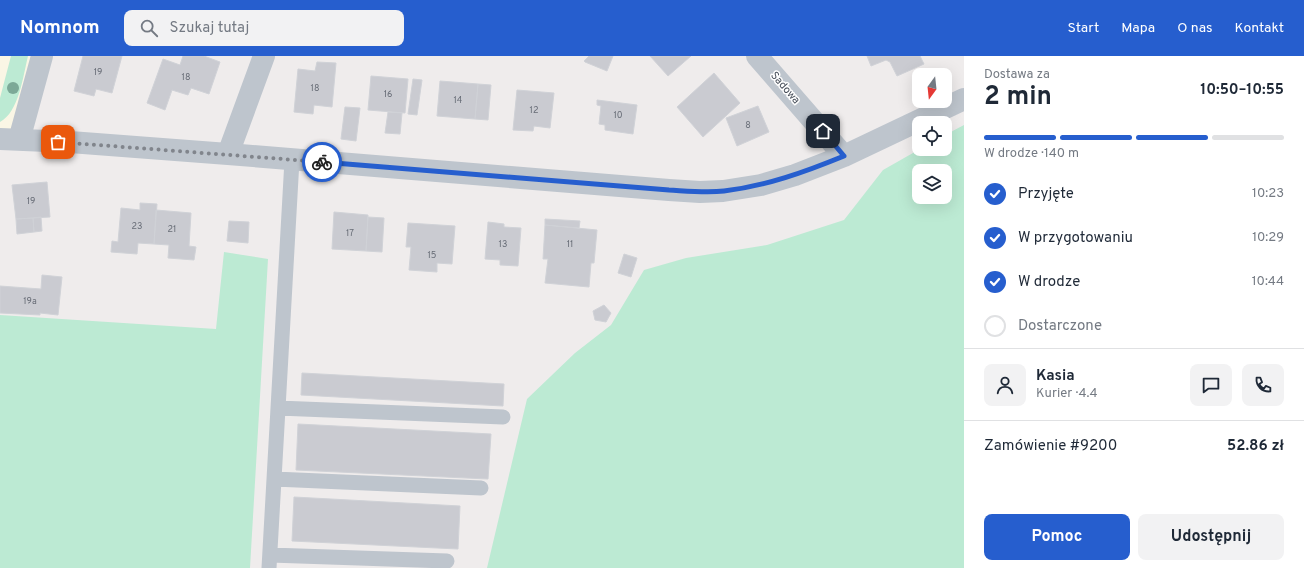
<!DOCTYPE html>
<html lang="pl">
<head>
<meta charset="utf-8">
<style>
	body { margin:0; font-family:Overpass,sans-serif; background:#f2f2f3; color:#1f2937; height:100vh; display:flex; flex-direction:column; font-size:15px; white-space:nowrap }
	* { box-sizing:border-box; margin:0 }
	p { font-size:13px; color:#747a83 }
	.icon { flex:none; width:22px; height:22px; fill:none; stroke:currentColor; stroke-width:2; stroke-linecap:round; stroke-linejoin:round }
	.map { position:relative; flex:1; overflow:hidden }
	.side { display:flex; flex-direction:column; background:#fff; width:340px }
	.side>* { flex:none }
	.needle { width:26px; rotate:195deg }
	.tools { position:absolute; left:912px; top:12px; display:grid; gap:8px }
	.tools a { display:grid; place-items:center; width:40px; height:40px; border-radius:8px; background:#fff; box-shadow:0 4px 16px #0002; font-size:20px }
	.pin { position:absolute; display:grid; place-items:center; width:34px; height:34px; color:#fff; margin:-17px; border-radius:8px; box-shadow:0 2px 6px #0006 }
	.courier { position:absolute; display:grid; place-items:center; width:40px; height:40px; margin:-20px; border:3px solid #265ece; border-radius:50%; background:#fff; color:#222; box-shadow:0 1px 5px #0007 }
	.head em { font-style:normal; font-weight:700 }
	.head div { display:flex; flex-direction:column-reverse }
	.head { display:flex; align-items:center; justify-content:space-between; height:68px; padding:0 20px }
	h1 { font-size:26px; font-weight:700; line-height:30px }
	.bar { display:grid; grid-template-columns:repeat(4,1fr); gap:6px 4px; align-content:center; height:48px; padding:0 20px }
	.bar i { height:5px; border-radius:3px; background:#e0e1e3 }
	.bar .selected { background:#265ece }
	.bar p { grid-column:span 4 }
	.line { display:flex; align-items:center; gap:10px; padding:0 20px; border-top:1px solid #e0e1e3 }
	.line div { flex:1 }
	.round { display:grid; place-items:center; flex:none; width:42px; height:42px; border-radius:8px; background:#f2f2f3 }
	ol { padding:0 20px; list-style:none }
	li { display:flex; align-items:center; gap:12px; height:44px }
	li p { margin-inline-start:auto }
	li .icon { padding:4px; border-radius:50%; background:#265ece; color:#fff; stroke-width:4 }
	li:last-child { color:#747a83 }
	li i { width:22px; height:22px; border:2px solid #e0e1e3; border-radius:50% }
	.cta { display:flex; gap:8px; margin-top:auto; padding:8px 20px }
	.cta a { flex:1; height:46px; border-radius:8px; background:#265ece; color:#fff; font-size:16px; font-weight:700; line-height:46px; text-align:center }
	.cta a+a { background:#f2f2f3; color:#1f2937 }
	header { display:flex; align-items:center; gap:24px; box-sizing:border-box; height:56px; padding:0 20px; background:#265ece; color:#fff }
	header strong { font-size:19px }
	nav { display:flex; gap:22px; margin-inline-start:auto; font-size:14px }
	.search { width:280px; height:36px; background:#f2f2f3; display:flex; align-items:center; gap:10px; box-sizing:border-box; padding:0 14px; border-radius:8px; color:#747a83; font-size:15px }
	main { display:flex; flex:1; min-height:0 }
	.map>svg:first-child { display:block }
	.commercial { fill:#faf6e5 }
	.green { fill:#bcead3; fill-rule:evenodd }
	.building { fill:#cacbd1; stroke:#d0d2d7 }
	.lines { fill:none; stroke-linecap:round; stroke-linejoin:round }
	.lane { stroke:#bec5cd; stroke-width:15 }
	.street { stroke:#bec5cd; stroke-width:22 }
	.tree { fill:#7ca997 }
	.done { stroke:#81858c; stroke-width:4; stroke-dasharray:0 7.2 }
	.route { stroke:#265ece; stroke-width:5 }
	.labels { text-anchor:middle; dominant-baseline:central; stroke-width:3; stroke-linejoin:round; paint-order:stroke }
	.number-label { font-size:9px; fill:#676c76 }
	.street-label { font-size:11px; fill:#464d58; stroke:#fff }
</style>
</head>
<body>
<header>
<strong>Nomnom</strong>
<div class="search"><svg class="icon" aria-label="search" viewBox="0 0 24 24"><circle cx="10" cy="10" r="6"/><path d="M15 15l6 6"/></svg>Szukaj tutaj</div>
<nav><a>Start</a><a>Mapa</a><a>O nas</a><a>Kontakt</a></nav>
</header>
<main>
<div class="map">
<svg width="964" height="512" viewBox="0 0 964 512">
	<rect width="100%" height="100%" fill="#efecec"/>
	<path class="commercial" d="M0 0H37L18 75H0Z"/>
	<path class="green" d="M11 0H28C23 20 19 56 0 66V42Z
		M964 69V512H487L527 343 575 297 611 269 644 214 686 202 767 189 844 164 883 114 920 93H945V79ZM919 115H945V141H919Z
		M224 196 268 203 250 512H0V259L216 273Z"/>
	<path class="building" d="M83 0H122L112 37 96 33 94 40 74 35Z
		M183 0H204L220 6 209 38 191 32 188 39 172 34 165 54 147 47 163 3 180 9Z
		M589 0H613L607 15 585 6 584 5Z
		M650 0H691L668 20Z
		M867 0H920L924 8 897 20 890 6 886 4 871 10Z
		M317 6 336 7 332 51 314 49 313 58 294 56 298 13 315 15Z
		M714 17 740 47 703 81 677 51Z
		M371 20 408 23 405 57 368 54Z
		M413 23 422 24 417 59 408 58Z
		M440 25 478 28 475 63 437 60Z
		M478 28 491 29 488 64 475 63Z
		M517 34 554 37 550 72 534 70 533 75 513 74Z
		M597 44 637 49 633 78 605 74V69L599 68 601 50 597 49Z
		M758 50 769 76 737 90 726 62Z
		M345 51 360 52 356 85 341 83Z
		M388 56 402 57 400 78 385 77Z
		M47 126 50 161 16 163 12 129Z
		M140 147 157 148 154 188 138 187 137 198 111 196 112 185 118 186 121 152 140 154Z
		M156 154 191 157 189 190 196 191 194 204 168 202 169 189 154 188Z
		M334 156 368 159 366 195 332 193Z
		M41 161 42 175 34 176 33 162Z
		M368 161 384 162 382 196 366 195Z
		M33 162 34 176 17 178 16 163Z
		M545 163 580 165 579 172 545 169Z
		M229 165 249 166 248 187 227 185Z
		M488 166 504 168V171L521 172 518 210 500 209V204L485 203Z
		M408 167 455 170 452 208 437 207V216L409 214 411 191H406Z
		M545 169 597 174 594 207H591L589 231 545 227 548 203H543Z
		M624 198 637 202 631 221 618 217Z
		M42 219 62 221 58 259 40 257V259L0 257V230L41 233Z
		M604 249 611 257 606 266 595 264 593 255Z
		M302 317 504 328 503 350 301 339Z
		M298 368 491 378 488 423 296 414Z
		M294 441 460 450 458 493 292 485Z"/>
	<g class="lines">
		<path class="lane" d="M278 352 503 361
			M274 423 481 432
			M270 499 447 505
			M269 512 292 104"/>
		<path class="street" d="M757 0 844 100
			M0 83 70 86 228 98 669 134 700 136 723 135 761 129 795 119 844 100 964 43
			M19 84 42 0
			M228 98 264 0"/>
	</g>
	<circle class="tree" cx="13" cy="32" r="6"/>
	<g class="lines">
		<path class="done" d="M58 86 322 106"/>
		<path class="route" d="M322 106 669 134C687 135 706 137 724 135 766 130 805 116 844 100L823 75"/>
	</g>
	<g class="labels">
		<g class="number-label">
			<text x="98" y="16">19</text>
			<text x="186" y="21">18</text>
			<text x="315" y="32">18</text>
			<text x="388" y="38">16</text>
			<text x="458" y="44">14</text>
			<text x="534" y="54">12</text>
			<text x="618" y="59">10</text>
			<text x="748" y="69">8</text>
			<text x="31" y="145">19</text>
			<text x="137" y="170">23</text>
			<text x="172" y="173">21</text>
			<text x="350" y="177">17</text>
			<text x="503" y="188">13</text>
			<text x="570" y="188">11</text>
			<text x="432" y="199">15</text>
			<text x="30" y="245">19a</text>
		</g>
		<g class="street-label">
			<text transform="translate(785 32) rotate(49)">Sadowa</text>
		</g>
	</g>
</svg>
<div class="tools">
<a><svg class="needle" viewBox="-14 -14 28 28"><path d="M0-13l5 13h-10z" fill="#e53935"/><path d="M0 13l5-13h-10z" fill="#747a83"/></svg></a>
<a><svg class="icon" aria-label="locate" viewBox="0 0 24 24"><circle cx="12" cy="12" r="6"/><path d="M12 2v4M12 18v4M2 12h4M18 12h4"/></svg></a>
<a><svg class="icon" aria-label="layers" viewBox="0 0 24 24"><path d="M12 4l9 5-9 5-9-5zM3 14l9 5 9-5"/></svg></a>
</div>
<div class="pin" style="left:58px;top:86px;background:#ea580c"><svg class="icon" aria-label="bag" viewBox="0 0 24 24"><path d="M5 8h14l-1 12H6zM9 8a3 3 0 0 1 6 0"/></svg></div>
<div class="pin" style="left:823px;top:75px;background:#1f2937"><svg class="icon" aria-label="home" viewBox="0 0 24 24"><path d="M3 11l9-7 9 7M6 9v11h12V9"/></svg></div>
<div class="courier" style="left:322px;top:106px"><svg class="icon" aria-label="bike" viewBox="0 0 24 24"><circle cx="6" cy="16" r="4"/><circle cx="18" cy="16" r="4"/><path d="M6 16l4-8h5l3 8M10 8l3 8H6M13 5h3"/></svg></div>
</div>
<section class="side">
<div class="head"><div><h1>2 min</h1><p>Dostawa za</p></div><em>10:50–10:55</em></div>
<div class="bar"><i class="selected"></i><i class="selected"></i><i class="selected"></i><i></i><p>W drodze · 140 m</p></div>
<ol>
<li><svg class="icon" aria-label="check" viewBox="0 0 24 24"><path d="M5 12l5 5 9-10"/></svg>Przyjęte<p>10:23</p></li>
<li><svg class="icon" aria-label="check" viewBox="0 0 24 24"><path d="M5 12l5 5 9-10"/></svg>W przygotowaniu<p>10:29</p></li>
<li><svg class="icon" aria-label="check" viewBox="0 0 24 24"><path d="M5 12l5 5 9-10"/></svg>W drodze<p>10:44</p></li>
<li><i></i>Dostarczone</li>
</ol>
<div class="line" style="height:72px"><a class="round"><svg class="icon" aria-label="person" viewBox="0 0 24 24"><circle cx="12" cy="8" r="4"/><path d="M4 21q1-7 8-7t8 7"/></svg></a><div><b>Kasia</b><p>Kurier · 4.4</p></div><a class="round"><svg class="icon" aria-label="chat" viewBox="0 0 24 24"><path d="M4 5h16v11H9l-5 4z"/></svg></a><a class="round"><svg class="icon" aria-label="phone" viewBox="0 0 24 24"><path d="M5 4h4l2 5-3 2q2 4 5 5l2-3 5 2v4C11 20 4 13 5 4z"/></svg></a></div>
<div class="line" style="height:52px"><div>Zamówienie #9200</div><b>52.86 zł</b></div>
<div class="cta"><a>Pomoc</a><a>Udostępnij</a></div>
</section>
</main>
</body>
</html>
